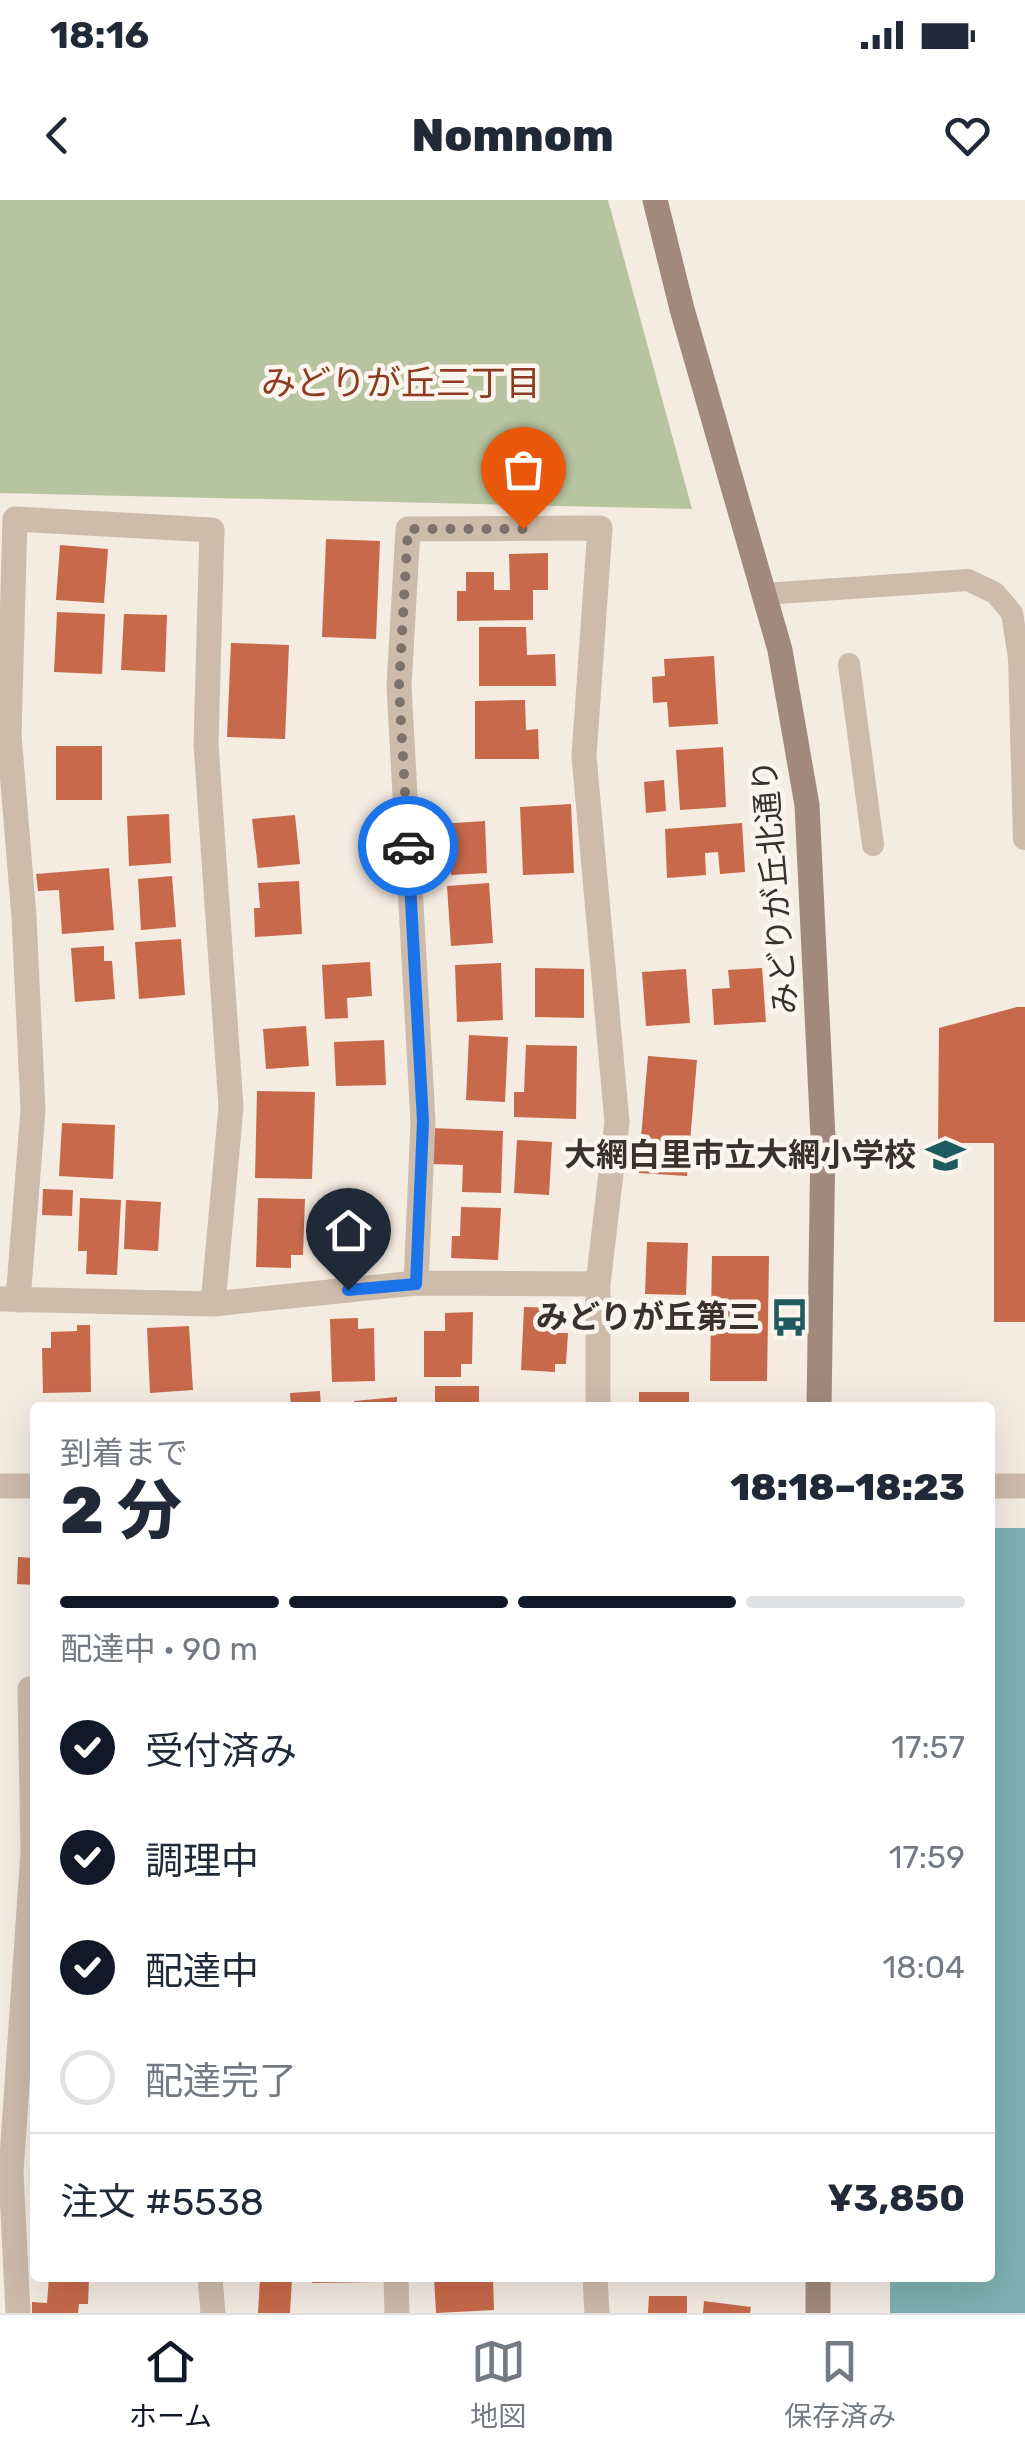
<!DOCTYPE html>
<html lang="ja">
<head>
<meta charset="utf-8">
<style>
	body { margin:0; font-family:Rubik,"Noto Sans JP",sans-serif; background:#f2f2f3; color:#1f2937; height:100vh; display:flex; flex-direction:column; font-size:38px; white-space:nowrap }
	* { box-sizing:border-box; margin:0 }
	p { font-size:32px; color:#747a83 }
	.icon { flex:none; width:55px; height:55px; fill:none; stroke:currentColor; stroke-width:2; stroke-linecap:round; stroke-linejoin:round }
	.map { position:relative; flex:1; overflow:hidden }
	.panel { position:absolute; left:30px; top:1202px; width:965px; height:880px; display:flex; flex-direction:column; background:#fff; border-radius:10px; box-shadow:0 10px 40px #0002 }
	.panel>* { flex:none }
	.pin { position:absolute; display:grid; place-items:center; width:85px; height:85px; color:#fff; margin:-102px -42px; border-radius:50% 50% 50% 0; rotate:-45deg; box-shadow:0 0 10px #0007 }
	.pin .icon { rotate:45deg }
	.courier { position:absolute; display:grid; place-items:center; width:100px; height:100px; margin:-50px; border:8px solid #1a73e8; border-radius:50%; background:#fff; color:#222; box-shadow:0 2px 12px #0007 }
	.summary em { font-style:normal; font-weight:800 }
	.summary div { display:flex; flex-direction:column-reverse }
	.summary { display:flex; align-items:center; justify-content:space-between; height:170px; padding:0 30px }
	h1 { font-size:65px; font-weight:800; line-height:75px }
	.bar { display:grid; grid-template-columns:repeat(4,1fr); gap:15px 10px; align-content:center; height:120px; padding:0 30px }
	.bar i { height:12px; border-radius:8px; background:#e0e1e3 }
	.bar .active { background:#111827 }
	.bar p { grid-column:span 4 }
	.line { display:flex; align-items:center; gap:25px; padding:0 30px; border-top:2px solid #e0e1e3 }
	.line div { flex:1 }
	ol { padding:0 30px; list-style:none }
	li { display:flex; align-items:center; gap:30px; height:110px }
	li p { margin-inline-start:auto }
	li .icon { padding:10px; border-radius:50%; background:#111827; color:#fff; stroke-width:4 }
	li:last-child { color:#747a83 }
	li i { width:55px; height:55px; border:5px solid #e0e1e3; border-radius:50% }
	.status { display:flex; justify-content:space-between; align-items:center; height:70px; padding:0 50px; background:#fff; direction:ltr }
	.status svg { height:28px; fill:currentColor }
	header { display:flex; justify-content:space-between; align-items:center; height:130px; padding:0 30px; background:#fff; font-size:45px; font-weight:800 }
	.tabs { display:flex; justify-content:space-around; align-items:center; height:140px; border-top:2px solid #e0e1e3; background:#fff; font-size:28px; color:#747a83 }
	.tabs a { display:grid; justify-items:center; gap:5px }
	.tabs .active { color:#111827 }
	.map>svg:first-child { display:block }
	.green { fill:#b8c4a0 }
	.water { fill:#7fb0b2 }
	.building { fill:#c8694b }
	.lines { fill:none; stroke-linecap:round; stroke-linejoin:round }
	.lane { stroke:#cdbbac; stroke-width:22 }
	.street { stroke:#cdbbac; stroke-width:25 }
	.secondary { stroke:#a18a7d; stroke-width:25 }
	.done { stroke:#7c716b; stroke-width:10; stroke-dasharray:0 18 }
	.route { stroke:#1a73e8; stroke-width:12 }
	.labels { text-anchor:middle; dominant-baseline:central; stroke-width:9; stroke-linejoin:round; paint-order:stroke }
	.street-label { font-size:32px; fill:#3b302b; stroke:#fbf5ee }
	.poi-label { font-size:32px; font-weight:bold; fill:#3b302b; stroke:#fbf5ee; text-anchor:end }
	.neighbourhood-label { font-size:35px; fill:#8c3b22; stroke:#fbf5ee }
</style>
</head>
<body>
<div class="status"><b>18:16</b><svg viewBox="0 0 49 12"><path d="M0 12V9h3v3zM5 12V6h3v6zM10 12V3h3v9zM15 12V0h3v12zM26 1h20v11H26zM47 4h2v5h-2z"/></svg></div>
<header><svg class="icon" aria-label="back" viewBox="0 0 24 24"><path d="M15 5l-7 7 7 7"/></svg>Nomnom<svg class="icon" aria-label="heart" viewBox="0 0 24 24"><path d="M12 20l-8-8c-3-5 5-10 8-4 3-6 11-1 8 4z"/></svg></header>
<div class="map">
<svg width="1025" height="2113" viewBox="0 0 1025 2113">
	<rect width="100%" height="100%" fill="#f4ebe1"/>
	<path class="green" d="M0 0H608L692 309 0 293Z"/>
	<path class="water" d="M990 1328H1025V2113H890V2078H990Z"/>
	<path class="building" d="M326 339 380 341 376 439 322 437Z
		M60 345 108 349 104 403 56 400Z
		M548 353V390H533V420L457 421V391H466V372H494V390H510L509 354Z
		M57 412 105 414 102 474 54 472Z
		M124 414 167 415 165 472 121 470Z
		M479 427H526L527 455 555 454 556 486H479Z
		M231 443 289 445 285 539 227 537Z
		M714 456 718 524 669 527 667 502 653 503 652 477 665 476 664 459Z
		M525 500 526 530 538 529 539 559H475V501Z
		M56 546H102V600H56Z
		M723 547 726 607 680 610 676 550Z
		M664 580 666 611 646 613 644 582Z
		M571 604 574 673 523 675 520 607Z
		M169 614 171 663 129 666 127 616Z
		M295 615 300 664 258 668 252 619Z
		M485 621 487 673 451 675 450 659H440L439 624Z
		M742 623 745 672 720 674 718 652 705 653 706 675 667 678 665 629Z
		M109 668 114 730 62 734 59 690 38 691 36 674Z
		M172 676 176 727 141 730 138 679Z
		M299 681 302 734 255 737 254 708H260L258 683Z
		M489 683 493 743 451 746 447 686Z
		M181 739 185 795 139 799 135 742Z
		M104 746V761H112L115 799 75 802 71 748Z
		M370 762 372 796 347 798 348 818 325 819 322 765Z
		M501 763 503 820 457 822 455 765Z
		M535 768 584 769V818L535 817Z
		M762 768 766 822 714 825 712 789 730 788 728 770Z
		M686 769 690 823 646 826 642 772Z
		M1017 807H1025V1122H994V943H938L939 828Z
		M306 826 309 866 266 869 263 829Z
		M469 835 508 837 505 902 466 900Z
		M384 840 386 885 336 886 334 842Z
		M526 845 577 846 576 919 514 917V892H524Z
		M648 856 697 860 687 976 638 973Z
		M257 891 315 892 312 979 255 978Z
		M62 923 115 925 113 979 59 976Z
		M432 928 503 931 501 993 462 992 463 965 431 964Z
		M517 940 552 942 549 995 514 993Z
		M43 989 73 990 72 1016 42 1015Z
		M80 998 121 1000 117 1075 86 1074 87 1051H78Z
		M258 998 305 999 303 1055H291V1068L256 1067Z
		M126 1000 161 1002 158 1051 124 1049Z
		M461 1007 501 1008 498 1060 451 1058 452 1036H460Z
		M647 1042 688 1043 686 1095 645 1094Z
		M712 1056H769L767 1181H710Z
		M524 1107 558 1108 556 1133H568L566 1164H555V1172L521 1170Z
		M473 1112 472 1164H461V1177H424V1131H445V1113Z
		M358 1118V1129L374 1128 375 1181 332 1182 330 1119Z
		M77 1125H90L91 1192 43 1193 42 1148H51V1132L77 1131Z
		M189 1126 193 1190 150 1193 147 1128Z
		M435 1186H479V1208H435Z
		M320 1191 321 1208H291L290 1193Z
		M639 1192H689V1208H639Z
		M397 1197V1208H354V1201Z
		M18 1357 35 1358V1385L17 1384Z
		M49 2078H89L88 2104H79L78 2113H32V2102L47 2103Z
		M260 2078H292L290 2113H258Z
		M312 2078H380V2082L312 2083Z
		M434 2078H493L494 2110 436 2113Z
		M649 2096H687V2113H648Z
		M704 2101 751 2107 750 2113H703Z"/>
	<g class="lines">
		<path class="lane" d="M764 394 968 380 995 393 1012 413 1019 458 1024 639
			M849 464 873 645"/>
		<path class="street" d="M416 1083 423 922 399 486 408 329 600 328 584 556 617 922 598 1084V1208
			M0 1099 213 1104 416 1083 598 1084
			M18 1100 33 910 24 717 9 535 15 319 212 330 206 544 231 907 213 1104
			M0 1286H35
			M990 1286H1025
			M210 2078 213 2113
			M396 2078 397 2113
			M595 2078 597 2113
			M18 2113 11 1972 33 1652 30 1489H35"/>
		<path class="secondary" d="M655 0 682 109 780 450 807 605 823 938 819 1208
			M818 2113V2078"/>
	</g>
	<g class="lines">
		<path class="done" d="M408 646 399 486 408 329H523"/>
		<path class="route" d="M348 1090 416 1084 423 922 408 646"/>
	</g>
	<defs>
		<symbol id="school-bare" viewBox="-9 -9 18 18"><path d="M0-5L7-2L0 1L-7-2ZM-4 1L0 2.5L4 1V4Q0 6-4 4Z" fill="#1f5a5e" stroke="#fbf5ee" stroke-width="2.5" paint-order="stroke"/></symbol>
		<symbol id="bus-bare" viewBox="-9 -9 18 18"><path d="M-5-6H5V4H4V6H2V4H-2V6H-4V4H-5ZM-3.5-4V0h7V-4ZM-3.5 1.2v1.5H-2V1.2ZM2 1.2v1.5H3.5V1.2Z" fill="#1f5a5e" stroke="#fbf5ee" stroke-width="2.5" paint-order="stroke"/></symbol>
	</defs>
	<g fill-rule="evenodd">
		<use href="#school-bare" x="918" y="928" width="55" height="55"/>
		<use href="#bus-bare" x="762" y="1090" width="55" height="55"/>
	</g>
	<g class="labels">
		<g class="street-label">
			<text transform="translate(775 687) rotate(-95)">みどりが丘北通り</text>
		</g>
		<g class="poi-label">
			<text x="916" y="955">大網白里市立大網小学校</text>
			<text x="760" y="1117">みどりが丘第三</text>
		</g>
		<g class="neighbourhood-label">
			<text x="401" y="183">みどりが丘三丁目</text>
		</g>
	</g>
</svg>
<div class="pin" style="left:523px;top:329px;background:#ea580c"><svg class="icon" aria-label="bag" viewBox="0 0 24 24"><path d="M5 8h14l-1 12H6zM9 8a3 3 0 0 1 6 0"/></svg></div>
<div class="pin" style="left:348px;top:1090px;background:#1f2937"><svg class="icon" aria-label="home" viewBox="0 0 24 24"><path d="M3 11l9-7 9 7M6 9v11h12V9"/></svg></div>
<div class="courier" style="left:408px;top:646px"><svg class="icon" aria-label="car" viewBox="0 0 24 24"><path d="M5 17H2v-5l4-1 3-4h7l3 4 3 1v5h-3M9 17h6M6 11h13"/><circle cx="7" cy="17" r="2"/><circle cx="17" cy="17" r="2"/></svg></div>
<section class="panel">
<div class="summary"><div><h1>2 分</h1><p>到着まで</p></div><em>18:18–18:23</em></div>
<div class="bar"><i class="active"></i><i class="active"></i><i class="active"></i><i></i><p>配達中 · 90 m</p></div>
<ol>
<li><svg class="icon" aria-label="check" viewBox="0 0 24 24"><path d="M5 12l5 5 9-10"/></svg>受付済み<p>17:57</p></li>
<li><svg class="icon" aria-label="check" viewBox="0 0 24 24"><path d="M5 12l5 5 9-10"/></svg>調理中<p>17:59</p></li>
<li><svg class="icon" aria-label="check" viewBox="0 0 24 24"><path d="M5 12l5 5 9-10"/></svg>配達中<p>18:04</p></li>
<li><i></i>配達完了</li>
</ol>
<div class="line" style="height:130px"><div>注文 #5538</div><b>¥3,850</b></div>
</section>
</div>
<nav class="tabs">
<a class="active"><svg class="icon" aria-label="home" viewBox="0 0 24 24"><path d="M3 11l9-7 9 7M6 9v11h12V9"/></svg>ホーム</a>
<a><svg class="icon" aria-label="map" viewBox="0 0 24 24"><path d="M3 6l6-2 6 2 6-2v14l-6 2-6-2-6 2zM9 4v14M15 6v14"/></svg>地図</a>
<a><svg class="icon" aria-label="saved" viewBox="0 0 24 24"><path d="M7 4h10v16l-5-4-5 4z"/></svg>保存済み</a>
</nav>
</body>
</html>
